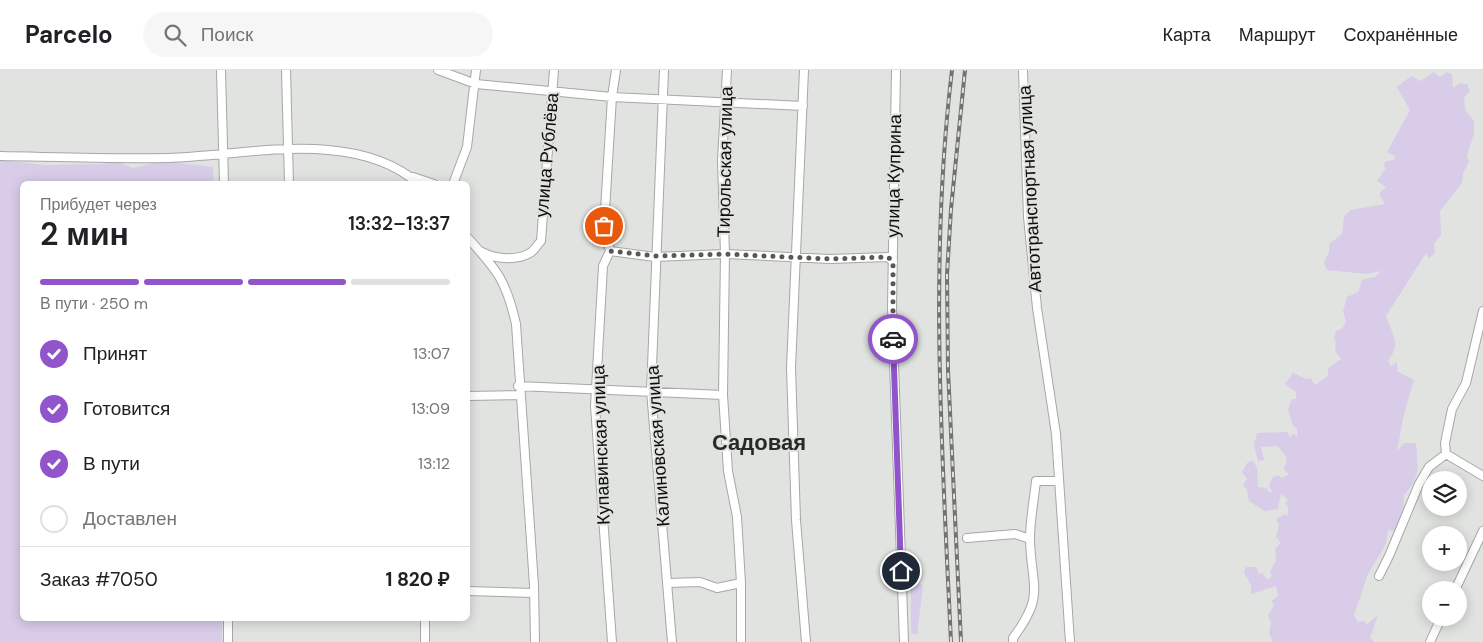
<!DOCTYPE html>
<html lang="ru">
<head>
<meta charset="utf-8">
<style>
	body { margin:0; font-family:"DM Sans",sans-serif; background:#f6f6f6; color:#202124; height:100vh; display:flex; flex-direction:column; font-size:19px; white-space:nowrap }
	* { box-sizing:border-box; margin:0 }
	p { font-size:16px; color:#757577 }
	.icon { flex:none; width:28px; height:28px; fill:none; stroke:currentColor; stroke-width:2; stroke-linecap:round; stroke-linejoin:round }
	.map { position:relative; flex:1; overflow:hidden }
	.side { position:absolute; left:20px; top:111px; width:450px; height:440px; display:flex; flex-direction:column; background:#fff; border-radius:8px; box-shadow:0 2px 12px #0003 }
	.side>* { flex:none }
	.controls { position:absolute; left:1422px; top:401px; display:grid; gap:10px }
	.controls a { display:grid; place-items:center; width:45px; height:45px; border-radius:50%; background:#fff; box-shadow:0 2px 12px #0003; font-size:25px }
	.pin { position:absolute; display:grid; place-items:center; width:42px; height:42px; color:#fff; margin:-21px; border:2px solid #fff; border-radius:50%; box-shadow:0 1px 5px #0007 }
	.courier { position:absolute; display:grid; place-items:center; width:50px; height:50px; margin:-25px; border:4px solid #9154cb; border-radius:50%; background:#fff; color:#222; box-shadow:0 1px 6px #0007 }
	.summary em { font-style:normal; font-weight:600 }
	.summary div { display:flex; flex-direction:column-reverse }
	.summary { display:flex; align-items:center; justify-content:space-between; height:85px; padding:0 20px }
	h1 { font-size:32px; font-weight:600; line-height:38px }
	.bar { display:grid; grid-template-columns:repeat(4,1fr); gap:8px 5px; align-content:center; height:60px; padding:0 20px }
	.bar i { height:6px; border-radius:4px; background:#e0e0e0 }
	.bar .active { background:#9154cb }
	.bar p { grid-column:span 4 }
	.line { display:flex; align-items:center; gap:12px; padding:0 20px; border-top:1px solid #e0e0e0 }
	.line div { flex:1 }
	ol { padding:0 20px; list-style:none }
	li { display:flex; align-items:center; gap:15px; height:55px }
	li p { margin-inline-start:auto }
	li .icon { padding:5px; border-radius:50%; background:#9154cb; color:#fff; stroke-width:4 }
	li:last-child { color:#757577 }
	li i { width:28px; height:28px; border:2px solid #e0e0e0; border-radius:50% }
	header { display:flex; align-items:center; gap:30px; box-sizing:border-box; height:70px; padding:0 25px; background:#fff; border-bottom:1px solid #e0e0e0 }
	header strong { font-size:24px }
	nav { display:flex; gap:28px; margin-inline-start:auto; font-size:18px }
	.search { width:350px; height:45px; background:#f6f6f6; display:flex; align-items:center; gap:12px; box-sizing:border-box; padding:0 18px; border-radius:28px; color:#757577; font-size:19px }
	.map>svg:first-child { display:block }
	.green { fill:#d8cce8 }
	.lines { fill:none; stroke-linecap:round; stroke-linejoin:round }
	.street-casing { stroke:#a5a8a5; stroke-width:10 }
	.street { stroke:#fff; stroke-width:8 }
	.rail-casing { stroke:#727371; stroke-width:4 }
	.rail { stroke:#e1e3e0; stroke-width:2; stroke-dasharray:5.5; stroke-linecap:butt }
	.done { stroke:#585957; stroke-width:5; stroke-dasharray:0 9 }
	.route { stroke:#9154cb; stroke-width:6 }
	.labels { text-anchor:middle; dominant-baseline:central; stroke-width:4; stroke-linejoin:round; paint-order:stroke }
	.street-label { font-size:18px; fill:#0e0e0d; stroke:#e1e3e0 }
	.district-label { font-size:22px; font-weight:bold; fill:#282a27; stroke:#e1e3e0 }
</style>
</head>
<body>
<header>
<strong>Parcelo</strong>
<div class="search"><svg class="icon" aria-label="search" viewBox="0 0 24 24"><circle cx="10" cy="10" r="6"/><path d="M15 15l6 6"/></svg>Поиск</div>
<nav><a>Карта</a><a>Маршрут</a><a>Сохранённые</a></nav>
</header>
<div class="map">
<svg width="1483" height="572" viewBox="0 0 1483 572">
	<rect width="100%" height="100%" fill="#e1e3e0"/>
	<path class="green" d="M1434 2 1440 7 1447 2 1452 4 1453 18 1460 13 1467 14 1470 21 1464 27 1465 39 1474 51V64L1467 85 1469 92 1463 103 1462 113 1440 141 1441 165 1434 174 1435 183 1429 188 1426 183 1386 246C1393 265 1401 274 1388 291L1391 296 1397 292V301L1414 310 1404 344 1397 381 1404 373H1416C1418 397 1421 407 1404 425L1403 450 1394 461 1388 460 1386 474 1368 504 1354 545 1358 552 1365 551 1366 555 1378 545 1370 568 1374 572H1273L1269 563 1271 552 1268 546 1274 535 1271 531 1278 526 1276 516 1251 524V515L1244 503 1246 497H1256L1259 504 1263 503 1267 510 1272 506 1270 502 1276 490 1275 478 1281 473 1276 467 1279 454 1276 450 1284 444 1288 446V436L1285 433 1288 430 1281 423 1278 439 1264 441 1249 431 1247 419 1243 415 1247 409 1242 402 1248 392 1253 391 1257 398 1258 417 1266 418 1270 423 1272 421 1269 416 1272 408 1278 405 1282 408 1289 404 1284 399 1287 388 1278 376 1261 377 1264 390 1258 391 1254 375 1257 363 1287 362 1291 368 1292 363 1298 367 1297 359 1293 356 1288 339 1292 329H1296V322L1285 314 1293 303 1306 309 1311 308 1315 315 1328 306V298L1341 289 1335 281 1336 273 1334 268 1336 261 1342 259 1346 252 1343 241 1347 227 1358 222 1362 210 1375 207 1381 201 1367 204 1327 200 1324 192 1329 182V174L1342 164 1344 146 1351 140 1385 134 1379 124 1386 117 1377 111 1386 98 1383 95 1386 91 1394 90 1395 86 1387 82 1410 40 1397 17 1411 6 1421 11Z
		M0 90 45 95 104 94 113 90 133 98 163 91 213 97 214 114H22V549H222V572H0Z
		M913 504 923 517 917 565 911 563V510Z"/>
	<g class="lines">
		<defs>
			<path id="street" d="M221 0 224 114
				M286 0 289 114
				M438 0 476 14 612 27 803 36
				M664 0 651 321 672 572
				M727 0 722 91 725 184 723 325 728 401 737 447 741 513
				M804 0 791 298 796 450 806 572
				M896 0 892 237 904 572
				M1023 0 1028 147 1037 238 1056 364 1070 572
				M0 86C56 87 112 89 168 88 245 86 354 57 419 114
				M413 107 434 114
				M453 114 467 77 476 0
				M468 168C497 200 506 210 516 254L534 515 535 572
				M610 181 655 187 725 184 830 189 888 187 893 192
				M482 182C495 189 516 191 530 183 534 181 537 175 541 171L554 0
				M518 316 723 325
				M468 326 519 325
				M1446 384 1483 406
				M967 468 1015 464 1030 469
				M1379 506 1389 486 1419 414 1429 397 1446 384 1445 373 1452 339 1466 313 1483 241
				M669 513 700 512 717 518 741 513V572
				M1455 520 1483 461
				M468 521 534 523
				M425 549V572
				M228 572V549
				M612 572 595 336 603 196 610 181 604 156 612 27 616 0
				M1013 572V568C1046 524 1031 517 1030 469 1030 450 1034 430 1036 411H1058
				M1430 572 1441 548"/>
		</defs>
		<use href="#street" class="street-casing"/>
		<use href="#street" class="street"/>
		<defs>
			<path id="rail" d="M951 572C942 381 929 190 952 0
				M961 572 948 300 947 205 951 139 965 0"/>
		</defs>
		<use href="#rail" class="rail-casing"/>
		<use href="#rail" class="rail"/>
	</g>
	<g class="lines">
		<path class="done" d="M604 156 610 181 656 186 724 184 830 189 888 187 893 192V269"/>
		<path class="route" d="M893 269 901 501"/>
	</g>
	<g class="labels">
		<g class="street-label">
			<text transform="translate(547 85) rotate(-85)">улица Рублёва</text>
			<text transform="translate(725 92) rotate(-89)">Тирольская улица</text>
			<text transform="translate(894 106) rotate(-89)">улица Куприна</text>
			<text transform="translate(1030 119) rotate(-93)">Автотранспортная улица</text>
			<text transform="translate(601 375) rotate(-92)">Купавинская улица</text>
			<text transform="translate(658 376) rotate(-94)">Калиновская улица</text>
		</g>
		<g class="district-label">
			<text x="759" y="372">Садовая</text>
		</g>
	</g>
</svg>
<div class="controls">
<a><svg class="icon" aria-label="layers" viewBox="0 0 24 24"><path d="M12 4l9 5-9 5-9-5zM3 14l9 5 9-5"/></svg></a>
<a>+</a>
<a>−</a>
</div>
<div class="pin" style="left:604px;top:156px;background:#ea580c"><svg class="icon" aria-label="bag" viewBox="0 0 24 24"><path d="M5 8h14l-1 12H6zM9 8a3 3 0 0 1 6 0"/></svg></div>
<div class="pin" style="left:901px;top:501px;background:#1f2937"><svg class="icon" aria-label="home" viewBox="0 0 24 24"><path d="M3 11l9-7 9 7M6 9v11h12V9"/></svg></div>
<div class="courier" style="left:893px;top:269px"><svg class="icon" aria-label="car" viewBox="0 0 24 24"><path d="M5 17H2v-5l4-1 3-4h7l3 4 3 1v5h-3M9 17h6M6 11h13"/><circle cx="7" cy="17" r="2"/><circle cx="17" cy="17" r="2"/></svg></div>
<section class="side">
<div class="summary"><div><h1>2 мин</h1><p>Прибудет через</p></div><em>13:32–13:37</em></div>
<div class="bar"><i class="active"></i><i class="active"></i><i class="active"></i><i></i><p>В пути · 250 m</p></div>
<ol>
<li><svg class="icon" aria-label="check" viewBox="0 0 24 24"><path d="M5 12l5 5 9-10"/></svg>Принят<p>13:07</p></li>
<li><svg class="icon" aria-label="check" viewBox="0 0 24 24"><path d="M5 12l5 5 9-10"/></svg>Готовится<p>13:09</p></li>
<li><svg class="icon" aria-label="check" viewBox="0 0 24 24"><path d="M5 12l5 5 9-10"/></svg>В пути<p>13:12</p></li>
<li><i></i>Доставлен</li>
</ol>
<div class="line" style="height:65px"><div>Заказ #7050</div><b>1 820 ₽</b></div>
</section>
</div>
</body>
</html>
